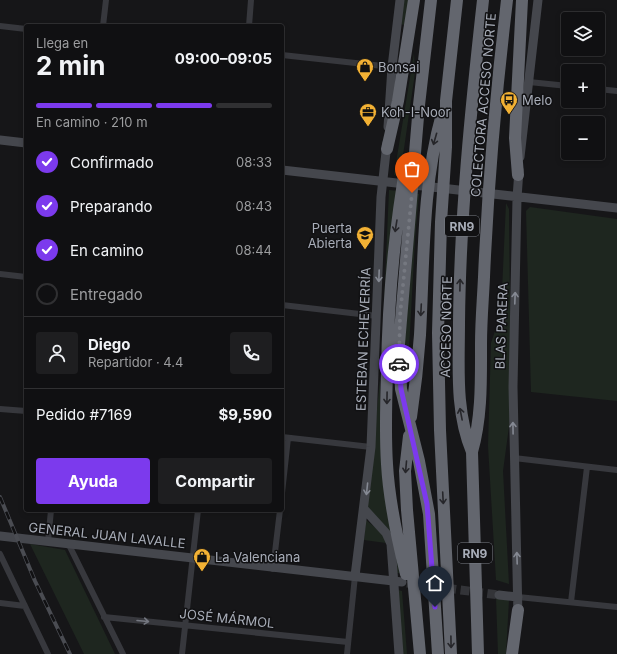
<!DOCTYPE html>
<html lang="es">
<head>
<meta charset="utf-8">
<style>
	body { margin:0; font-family:Inter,sans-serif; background:#1e1e20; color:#f1f3f6; height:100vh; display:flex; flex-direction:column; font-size:15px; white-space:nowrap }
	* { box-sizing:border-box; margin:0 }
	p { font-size:13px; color:#9c9d9f }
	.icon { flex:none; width:22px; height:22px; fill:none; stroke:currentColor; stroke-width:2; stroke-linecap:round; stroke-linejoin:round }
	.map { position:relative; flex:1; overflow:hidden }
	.drawer { position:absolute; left:24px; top:24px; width:260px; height:488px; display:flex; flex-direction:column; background:#101012; border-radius:4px; box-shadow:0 2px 6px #0003,0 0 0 1px #303032 }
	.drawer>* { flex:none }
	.buttons { position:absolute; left:561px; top:12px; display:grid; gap:8px }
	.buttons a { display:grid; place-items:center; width:44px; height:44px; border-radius:4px; background:#101012; box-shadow:0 2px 6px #0003,0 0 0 1px #303032; font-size:20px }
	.pin { position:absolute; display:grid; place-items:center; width:34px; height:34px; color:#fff; margin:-41px -17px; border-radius:50% 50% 50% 0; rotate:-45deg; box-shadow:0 0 4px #0007 }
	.pin .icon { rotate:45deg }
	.courier { position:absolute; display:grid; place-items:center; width:40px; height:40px; margin:-20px; border:3px solid #7c3aed; border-radius:50%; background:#fff; color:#222; box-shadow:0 1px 5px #0007 }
	.headline em { font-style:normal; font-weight:700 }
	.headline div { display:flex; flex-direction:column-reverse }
	.headline { display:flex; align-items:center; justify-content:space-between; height:68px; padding:0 12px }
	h1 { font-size:26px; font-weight:700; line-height:30px }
	.bar { display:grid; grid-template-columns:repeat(4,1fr); gap:6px 4px; align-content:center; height:48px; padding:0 12px }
	.bar i { height:5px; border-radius:3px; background:#303032 }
	.bar .active { background:#7c3aed }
	.bar p { grid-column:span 4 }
	.line { display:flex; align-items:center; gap:10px; padding:0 12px; border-top:1px solid #303032 }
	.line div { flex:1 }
	.round { display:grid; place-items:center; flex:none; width:42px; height:42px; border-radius:4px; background:#1e1e20 }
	ol { padding:0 12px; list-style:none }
	li { display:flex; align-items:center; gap:12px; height:44px }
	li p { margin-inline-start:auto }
	li .icon { padding:4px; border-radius:50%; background:#7c3aed; color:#fff; stroke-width:4 }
	li:last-child { color:#9c9d9f }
	li i { width:22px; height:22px; border:2px solid #303032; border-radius:50% }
	.cta { display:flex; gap:8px; margin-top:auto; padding:8px 12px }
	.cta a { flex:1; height:46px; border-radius:4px; background:#7c3aed; color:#fff; font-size:16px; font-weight:700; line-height:46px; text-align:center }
	.cta a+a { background:#1e1e20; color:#f1f3f6 }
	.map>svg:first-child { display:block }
	.green { fill:#1e261f }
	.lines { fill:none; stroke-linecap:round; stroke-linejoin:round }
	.secondary-tunnel { stroke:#333438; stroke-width:9; stroke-dasharray:9 4.5; stroke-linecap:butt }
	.street { stroke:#37383d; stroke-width:6 }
	.secondary { stroke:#45474d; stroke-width:9 }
	.highway { stroke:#63666e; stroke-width:12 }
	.rail-casing { stroke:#4a4c52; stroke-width:4 }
	.rail { stroke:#111113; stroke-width:2.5; stroke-dasharray:8; stroke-linecap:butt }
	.oneway { stroke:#26262a }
	.oneway2 { stroke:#858993 }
	.oneway3 { stroke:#757881 }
	.done { stroke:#757880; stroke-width:4; stroke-dasharray:0 7.2 }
	.route { stroke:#7c3aed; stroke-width:5 }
	.labels { text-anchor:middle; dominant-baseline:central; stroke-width:3; stroke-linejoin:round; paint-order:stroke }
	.shield { fill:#111113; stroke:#7b7e86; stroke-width:1 }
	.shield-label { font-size:12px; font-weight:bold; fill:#a8adb8 }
	.poi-label { font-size:13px; fill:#a8adb8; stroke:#111113; text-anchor:start }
	.street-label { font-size:13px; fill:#a8adb8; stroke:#111113 }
</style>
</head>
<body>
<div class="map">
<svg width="617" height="654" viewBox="0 0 617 654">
	<rect width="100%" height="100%" fill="#161618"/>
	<path class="green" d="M403 0H409L404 25 400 24Z
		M414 53 415 73 400 176 394 175Z
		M389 190 399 191 384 303Z
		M417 194H419L415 240 407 386 403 341Z
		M506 203 509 209 511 412 503 471 509 584 496 580 488 446 491 343 501 313Z
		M530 207 617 219V401L531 392 526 211Z
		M380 379 381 437 400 573H396L393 544 367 506Z
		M366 520 382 533 386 543 364 540Z
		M30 544 65 550 115 654H84Z
		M398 590 402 591 407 654H403Z
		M496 598 509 600 506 654H498Z"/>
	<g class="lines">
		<path class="secondary-tunnel" d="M407 583 499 595"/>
		<path class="street" d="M0 26 26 29
			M103 26 106 0
			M249 26 251 0
			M282 55 392 67
			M529 82 568 86
			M598 89 617 91
			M0 274 26 277
			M282 305 377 316
			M0 409 26 411
			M282 437 371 447
			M514 458 617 470
			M282 493 288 438
			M48 542 51 510
			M69 545 123 654
			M0 554 48 654
			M273 569 280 510
			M518 597 617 607
			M571 602 587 467
			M0 603 25 606
			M104 617 348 642
			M182 654 198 510
			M347 654 355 576"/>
		<path class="secondary" d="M388 127 392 67 400 0
			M0 140 26 143
			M520 157 538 0
			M282 170 617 208
			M365 510 386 533 391 544 399 654
			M0 536 402 582
			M355 576 371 447 381 197 387 143
			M499 595 518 597
			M518 617 513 387 517 198 519 170"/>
		<path class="highway" d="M431 0 419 105 399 344 401 389 419 461 429 514 438 654
			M387 149 398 101 414 0
			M518 175 515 138 522 0
			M411 417C415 390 418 363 420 335 424 262 422 185 442 114
			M409 436 405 471 407 510 420 654
			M472 452C482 416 481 380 481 344 481 321 483 299 484 277 488 184 496 92 507 0
			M406 574C397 538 389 500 387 464 385 433 386 403 387 373 388 299 394 232 407 159
			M451 654 440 430 438 333 441 222 446 147V101L457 0
			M478 654 472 452C455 411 459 367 459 323 460 215 471 108 483 0
			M512 654 518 610"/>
		<defs>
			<path id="rail" d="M0 497 35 581 70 654"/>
		</defs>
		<use href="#rail" class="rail-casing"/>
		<use href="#rail" class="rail"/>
	</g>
	<defs><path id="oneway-shaft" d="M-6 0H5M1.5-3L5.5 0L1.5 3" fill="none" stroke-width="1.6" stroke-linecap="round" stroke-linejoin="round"/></defs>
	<g class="oneway">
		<use href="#oneway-shaft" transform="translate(435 139) rotate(106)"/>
		<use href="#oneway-shaft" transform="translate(396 226) rotate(99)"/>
		<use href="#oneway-shaft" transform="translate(460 285) rotate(-89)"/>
		<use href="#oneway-shaft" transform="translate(421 310) rotate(93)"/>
		<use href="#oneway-shaft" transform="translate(387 398) rotate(91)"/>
		<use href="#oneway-shaft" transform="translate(461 414) rotate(-101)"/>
		<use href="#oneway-shaft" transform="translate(406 467) rotate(95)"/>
		<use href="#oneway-shaft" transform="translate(443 498) rotate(87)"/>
		<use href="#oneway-shaft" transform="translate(451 642) rotate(89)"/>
	</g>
	<g class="oneway2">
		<use href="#oneway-shaft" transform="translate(379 276) rotate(92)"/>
		<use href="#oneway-shaft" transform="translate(515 298) rotate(-88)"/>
		<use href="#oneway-shaft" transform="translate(513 428) rotate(-91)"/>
		<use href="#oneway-shaft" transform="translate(367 489) rotate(96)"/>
		<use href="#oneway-shaft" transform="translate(517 558) rotate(-92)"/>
	</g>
	<use class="oneway3" href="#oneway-shaft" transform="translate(143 621) rotate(5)"/>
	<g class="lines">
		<path class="done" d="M399 364 400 316 412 193"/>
		<path class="route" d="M399 364 401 389 427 504 435 607"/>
	</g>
	<defs>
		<symbol id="shop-pin" viewBox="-11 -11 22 30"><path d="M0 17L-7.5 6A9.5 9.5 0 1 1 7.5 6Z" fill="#f2b134" stroke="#111113"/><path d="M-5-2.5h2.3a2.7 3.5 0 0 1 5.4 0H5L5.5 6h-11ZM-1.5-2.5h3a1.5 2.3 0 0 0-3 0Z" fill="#111"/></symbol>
		<symbol id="bus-pin" viewBox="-11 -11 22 30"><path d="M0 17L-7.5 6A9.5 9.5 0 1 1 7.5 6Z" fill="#f2b134" stroke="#111113"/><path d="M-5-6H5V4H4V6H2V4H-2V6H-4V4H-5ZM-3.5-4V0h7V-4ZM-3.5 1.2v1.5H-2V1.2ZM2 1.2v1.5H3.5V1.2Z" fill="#111"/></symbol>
		<symbol id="office-pin" viewBox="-11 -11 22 30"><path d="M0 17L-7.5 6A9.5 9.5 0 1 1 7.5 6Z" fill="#f2b134" stroke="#111113"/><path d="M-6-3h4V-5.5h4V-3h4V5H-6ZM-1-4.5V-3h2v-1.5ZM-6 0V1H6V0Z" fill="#111"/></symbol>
		<symbol id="school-pin" viewBox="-11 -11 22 30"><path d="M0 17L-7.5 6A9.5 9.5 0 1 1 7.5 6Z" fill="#f2b134" stroke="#111113"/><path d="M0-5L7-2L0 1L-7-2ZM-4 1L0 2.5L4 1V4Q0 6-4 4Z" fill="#111"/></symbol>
	</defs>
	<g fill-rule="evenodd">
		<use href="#shop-pin" x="355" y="57" width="20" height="27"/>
		<use href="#bus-pin" x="499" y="90" width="20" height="27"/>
		<use href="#office-pin" x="358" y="102" width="20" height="27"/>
		<use href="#school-pin" x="355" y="225" width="20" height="27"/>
		<use href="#shop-pin" x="192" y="547" width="20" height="27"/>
	</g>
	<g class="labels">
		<g class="shield">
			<rect x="445" y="216" width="34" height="20" rx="3"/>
			<rect x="458" y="543" width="34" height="20" rx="3"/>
		</g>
		<g class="shield-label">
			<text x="462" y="226">RN9</text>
			<text x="475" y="553">RN9</text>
		</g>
		<g class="poi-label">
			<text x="378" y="67">Bonsai</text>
			<text x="522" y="100">Melo</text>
			<text x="381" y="112">Koh-I-Noor</text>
			<text x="352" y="228" text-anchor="end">Puerta<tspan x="352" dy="15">Abierta</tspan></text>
			<text x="215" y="557">La Valenciana</text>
		</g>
		<g class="street-label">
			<text transform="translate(483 105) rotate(-85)">COLECTORA ACCESO NORTE</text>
			<text transform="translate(501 326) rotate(-88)">BLAS PARERA</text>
			<text transform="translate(446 327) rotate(-89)">ACCESO NORTE</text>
			<text transform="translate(363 339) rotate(-88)">ESTEBAN ECHEVERRÍA</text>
			<text transform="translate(107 535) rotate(6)">GENERAL JUAN LAVALLE</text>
			<text transform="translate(227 618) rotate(6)">JOSÉ MÁRMOL</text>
		</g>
	</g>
</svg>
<div class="buttons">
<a><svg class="icon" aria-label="layers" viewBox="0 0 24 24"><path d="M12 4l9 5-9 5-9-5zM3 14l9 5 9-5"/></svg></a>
<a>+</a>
<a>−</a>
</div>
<div class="pin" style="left:412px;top:193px;background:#ea580c"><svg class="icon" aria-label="bag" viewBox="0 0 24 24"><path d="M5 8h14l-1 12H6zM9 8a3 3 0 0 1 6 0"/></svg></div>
<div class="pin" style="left:435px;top:607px;background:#1f2937"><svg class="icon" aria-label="home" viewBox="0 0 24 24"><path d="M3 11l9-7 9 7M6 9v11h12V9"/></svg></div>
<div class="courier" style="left:399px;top:364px"><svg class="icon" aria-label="car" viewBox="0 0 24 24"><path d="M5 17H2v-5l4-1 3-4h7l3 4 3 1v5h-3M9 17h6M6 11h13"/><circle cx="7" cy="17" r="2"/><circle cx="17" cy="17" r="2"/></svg></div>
<section class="drawer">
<div class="headline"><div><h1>2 min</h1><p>Llega en</p></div><em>09:00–09:05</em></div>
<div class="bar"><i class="active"></i><i class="active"></i><i class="active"></i><i></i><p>En camino · 210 m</p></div>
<ol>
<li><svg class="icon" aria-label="check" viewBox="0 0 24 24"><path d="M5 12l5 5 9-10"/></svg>Confirmado<p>08:33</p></li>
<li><svg class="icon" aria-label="check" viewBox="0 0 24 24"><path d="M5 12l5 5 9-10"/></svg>Preparando<p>08:43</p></li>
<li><svg class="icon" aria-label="check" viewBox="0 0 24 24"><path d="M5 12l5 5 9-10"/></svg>En camino<p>08:44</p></li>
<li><i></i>Entregado</li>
</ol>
<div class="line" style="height:72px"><a class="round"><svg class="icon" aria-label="person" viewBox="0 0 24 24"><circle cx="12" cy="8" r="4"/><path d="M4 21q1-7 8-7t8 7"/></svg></a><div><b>Diego</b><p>Repartidor · 4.4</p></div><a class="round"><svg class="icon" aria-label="phone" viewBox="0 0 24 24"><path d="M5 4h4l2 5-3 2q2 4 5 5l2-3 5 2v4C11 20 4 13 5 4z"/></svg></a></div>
<div class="line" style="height:52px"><div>Pedido #7169</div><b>$9,590</b></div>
<div class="cta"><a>Ayuda</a><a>Compartir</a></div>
</section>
</div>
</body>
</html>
